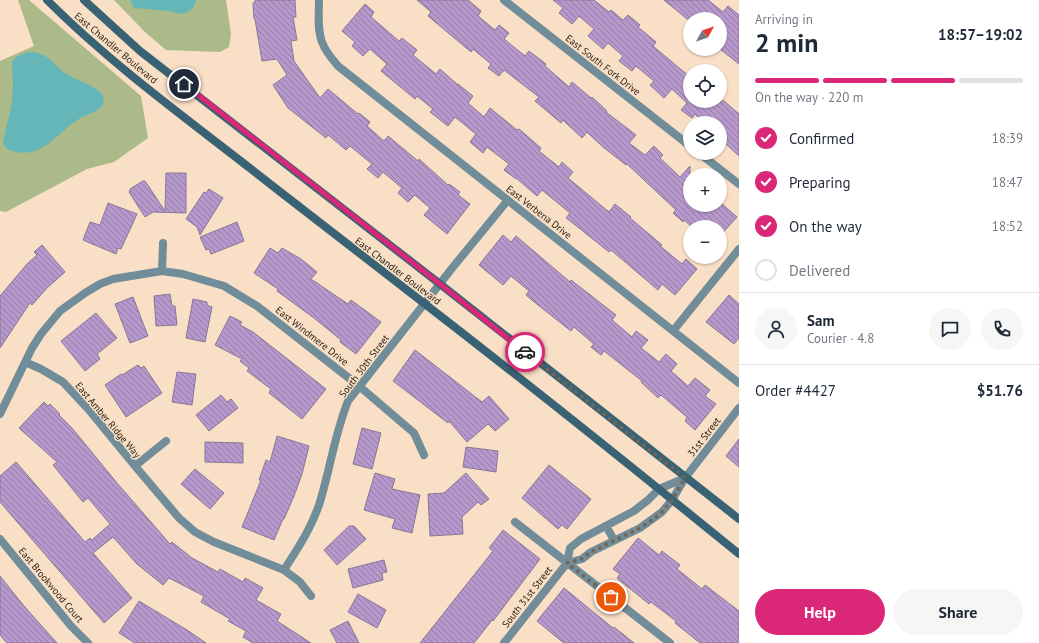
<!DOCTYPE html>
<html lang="en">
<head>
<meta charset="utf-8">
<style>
	body { margin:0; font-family:"PT Sans",sans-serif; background:#f6f6f7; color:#1f2937; height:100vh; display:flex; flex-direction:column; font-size:15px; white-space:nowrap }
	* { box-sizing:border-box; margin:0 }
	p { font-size:13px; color:#747a83 }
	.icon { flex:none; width:22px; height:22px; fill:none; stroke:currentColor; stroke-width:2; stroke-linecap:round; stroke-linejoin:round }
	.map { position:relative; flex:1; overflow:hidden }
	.sheet { display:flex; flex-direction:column; background:#fff; width:300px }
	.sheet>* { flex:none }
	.needle { width:26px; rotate:50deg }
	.controls { position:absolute; left:683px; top:12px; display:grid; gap:8px }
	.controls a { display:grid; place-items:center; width:44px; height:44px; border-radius:50%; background:#fff; box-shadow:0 1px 3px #0004; font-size:20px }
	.pin { position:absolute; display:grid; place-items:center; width:34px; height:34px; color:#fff; margin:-17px; border:2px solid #fff; border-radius:50%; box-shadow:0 1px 4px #0007 }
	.courier { position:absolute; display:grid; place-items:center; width:40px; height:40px; margin:-20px; border:3px solid #db2777; border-radius:50%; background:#fff; color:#222; box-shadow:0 1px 5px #0007 }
	.summary em { font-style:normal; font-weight:700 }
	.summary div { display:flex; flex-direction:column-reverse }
	.summary { display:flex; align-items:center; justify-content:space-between; height:68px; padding:0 16px }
	h1 { font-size:26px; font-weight:700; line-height:30px }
	.bar { display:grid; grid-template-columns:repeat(4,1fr); gap:6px 4px; align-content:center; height:48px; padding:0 16px }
	.bar i { height:5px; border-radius:3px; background:#e0e1e3 }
	.bar .active { background:#db2777 }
	.bar p { grid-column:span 4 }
	.line { display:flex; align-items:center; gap:10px; padding:0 16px; border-top:1px solid #e0e1e3 }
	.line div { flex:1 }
	.round { display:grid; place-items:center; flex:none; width:42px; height:42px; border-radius:21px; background:#f6f6f7 }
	ol { padding:0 16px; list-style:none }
	li { display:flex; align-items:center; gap:12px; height:44px }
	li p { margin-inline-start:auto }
	li .icon { padding:4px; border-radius:50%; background:#db2777; color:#fff; stroke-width:4 }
	li:last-child { color:#747a83 }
	li i { width:22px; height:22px; border:2px solid #e0e1e3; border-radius:50% }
	.action { display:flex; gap:8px; margin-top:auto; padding:8px 16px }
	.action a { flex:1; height:46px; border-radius:24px; background:#db2777; color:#fff; font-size:16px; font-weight:700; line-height:46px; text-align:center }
	.action a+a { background:#f6f6f7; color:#1f2937 }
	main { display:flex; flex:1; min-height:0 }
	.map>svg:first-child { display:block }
	.park { fill:#acb989 }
	.water { fill:#64b6b8 }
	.building { fill:url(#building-back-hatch); stroke:#887894 }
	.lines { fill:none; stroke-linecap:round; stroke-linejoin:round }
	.minor { stroke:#718d99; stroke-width:8 }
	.secondary { stroke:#396374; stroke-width:8 }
	.done { stroke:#746555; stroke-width:4; stroke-dasharray:0 7.2 }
	.route { stroke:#db2777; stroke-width:5 }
	.labels { text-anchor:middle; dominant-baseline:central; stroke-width:3; stroke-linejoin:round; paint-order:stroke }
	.street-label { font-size:10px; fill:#2c2319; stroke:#f9dfc5 }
</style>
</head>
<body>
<main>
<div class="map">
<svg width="739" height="643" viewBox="0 0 739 643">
	<defs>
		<pattern id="building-back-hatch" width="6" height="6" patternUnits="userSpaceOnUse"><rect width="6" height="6" fill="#b698cc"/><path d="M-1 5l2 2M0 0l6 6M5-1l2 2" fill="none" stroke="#947ca5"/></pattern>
	</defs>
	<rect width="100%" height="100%" fill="#f9dfc5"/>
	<path class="park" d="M18 0H29L141 96 148 138 114 162 87 169 6 212 0 211V61L34 46Z
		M114 0H226L231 34 229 47 220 52 166 50 144 31Z"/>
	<path class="water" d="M131 0H196L194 7 188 12 181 14 169 11 135 8 132 5Z
		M27 52C49 51 52 65 68 75 77 81 101 87 103 97 107 111 88 113 79 119 58 131 45 157 17 152 10 151 6 149 3 143L12 102 13 83 12 62 16 57Z"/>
	<path class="building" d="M255 0H295L296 17H293L297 40 291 41 294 61 320 98 328 89 358 114 359 113 370 122 367 126 384 141 388 136 418 161 419 159 448 185 449 184 460 192 458 195 470 204 447 234 424 215 430 208 415 195 408 202 398 193 402 188 383 172 378 178 367 169 372 164 350 146 346 150 328 135 326 138 288 108 273 85 287 75 277 59 262 61 255 19H254L253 3 255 2Z
		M417 0H468L481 11 478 16 495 30 499 25 509 33 504 39 525 56 529 51 546 64 545 66 569 87 572 82 591 98 592 97 607 111 606 112 636 135 629 143 645 155 654 146 663 155 660 158 680 177 690 166V205H720V202L737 217 720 236V227H692L684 220 683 222 673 213 676 210 627 164 626 165 603 147 587 132 582 138 563 120 561 123 535 101 539 97 504 70 499 76 488 68 491 64 473 49 471 52 428 16 431 12Z
		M553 0H594L609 12 611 10 623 20 628 15 640 25 638 27 656 42 653 46 690 77V101H724L739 114V156L725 143 728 139 720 133V123H705L695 114 692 118 681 110 687 103 672 89 664 98 650 85 654 81 636 66 632 71 619 61 623 56 608 43 603 49 588 36 594 29 579 16 572 24 559 13 563 8Z
		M664 0H708L723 12 728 6 739 15V64L720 49V19H687Z
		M365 4 374 12 371 17 399 41 402 38 417 50 413 55 436 74 440 69 458 85V84L473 96 468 103 484 117 490 108 517 130 519 129 541 148 539 151 559 167 562 162 573 172 568 178 609 212 615 204 631 217 630 218 662 245 660 246 682 264 686 259 697 269 675 295 662 284 658 290 611 250 609 252 579 228 566 218 570 213 542 190 537 196 516 178V179L504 170 509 164 487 147 483 153 470 142 476 134 455 117 448 126 430 112 433 109 417 96 415 99 381 71 387 64 370 49 363 56 352 46 355 42 342 31Z
		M166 173H186V213L153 212 145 217 129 192 130 190V189L143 181H145L165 211Z
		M209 189 223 198 200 235 197 227 186 219 204 192 206 193Z
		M108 203 137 214 121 249 118 248 116 254 83 240 90 222 100 225Z
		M237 222 244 241 211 254 209 249 206 250 200 237Z
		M503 235 511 242 516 236 570 282 571 280 616 315 612 320 632 337 636 331 648 340 641 348 659 362 666 354 677 364 671 371 688 386 695 378 710 390 705 396 716 404 695 430 685 421 687 417 661 395 658 398 641 382 642 381 604 351 601 355 591 347 594 344 574 327 571 331 538 305 526 295 529 291 511 276 503 285 479 265Z
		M42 245 65 272 47 288 32 305 30 303 0 348V296L27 264 37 255 34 252Z
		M270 248 278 253 282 248 301 259 317 272 311 279 348 304 351 300 381 322 356 354 340 342 341 340 314 318 277 291 278 289 254 273Z
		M170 294 172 306H175L177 325 156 326 154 296Z
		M729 295 739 304V338L734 344 706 322Z
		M133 297 148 336 130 343 115 304Z
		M193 299 207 302V305L212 307 205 342 186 338Z
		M96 313 117 338 97 354 100 359 85 371 61 341Z
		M230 316 242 322 240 325 253 332 326 389 302 419 269 393 271 389 247 371 249 368 240 361 242 359 215 345Z
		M415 350 482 402 489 396 509 419 495 431 488 424 467 442 449 421 448 423 393 381Z
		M138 365 141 368 144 366 162 393 126 417 105 385 121 374 122 375Z
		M177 372 196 374 192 405 172 402Z
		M221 395 227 402 231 399 238 408 209 431 196 415Z
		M44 402 48 406 50 404 60 414 59 415 72 428 117 483 170 544 172 542 192 558 218 572 220 569 243 582 245 578 263 588 256 600 281 614 277 621 311 643H253L243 637 246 631 228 621 230 619 201 602 204 596 169 578 163 585 137 564 113 537 93 553 132 598 104 623 0 502V476L16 462 85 542 90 538 92 540 110 524 88 498 83 502 53 465 57 462 19 428Z
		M362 428 381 433 372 469 353 464Z
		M277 436 309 446 302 474 294 496 284 519H283L274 540 242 527 261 480H259L266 460 270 462Z
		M739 439V467L726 456Z
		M205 442 243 443V463L205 462Z
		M466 447 498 451 496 472 463 467Z
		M549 465 591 499 567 529 562 525 558 529 522 498Z
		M195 469 224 493 210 509 181 484Z
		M375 473 395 479 392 489 420 495 412 533 392 528 395 519 364 510Z
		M466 473 489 499 481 505 478 502 462 517 463 534 430 536 428 494 444 493Z
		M349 526H354L366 539 337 565 324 550Z
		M503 530 540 559 493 621 492 620 474 643H420L493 551 489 548Z
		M638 538 659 555 662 551 680 565 677 569 702 589 705 585 739 611V643H700L675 623 676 621 651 602 649 604 617 578 620 574 613 569Z
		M384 560 387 572 382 573 383 580 353 588 348 569Z
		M0 576 24 606 57 643H7L0 635Z
		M564 588 613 628 614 627 634 643H564L555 636 537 621Z
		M358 594 386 610 377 628 348 612Z
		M139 601 187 630 206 643H135L119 633Z
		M348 621 359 643H337L330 630Z"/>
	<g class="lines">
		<path class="minor" d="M319 0C319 13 317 29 322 42 325 51 332 59 338 66L739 383
			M504 0 690 146
			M699 153 739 184
			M162 271 163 243
			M673 331 739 249
			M25 362 41 369 63 382 89 410 135 466 179 518 195 532 214 542 284 570 300 582 311 596
			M0 414 32 348 41 334 60 311 85 293 100 284 113 279 162 271 183 274 224 286 257 306 359 386 414 433 424 455
			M135 466 166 441
			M515 522 670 643
			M606 526 614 540
			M0 539 71 626 88 643
			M567 563 582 559 591 552 640 528 662 512 672 500 685 478 739 408
			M284 570C298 548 312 527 320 502 330 469 335 433 348 401L453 267 508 200
			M504 643 567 563 570 548 581 539 634 511 648 500 659 489 685 478"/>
		<path class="secondary" d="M47 0C116 69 197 126 274 187 324 226 375 265 425 304 531 386 636 470 739 554
			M84 0 140 51 440 284 739 519"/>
	</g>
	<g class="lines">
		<path class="done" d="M525 352 685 478 672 500 662 512 652 520 640 528 591 552 582 559 567 563 611 597"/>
		<path class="route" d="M184 84 440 284 525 352"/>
	</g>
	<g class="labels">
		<g class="street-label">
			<text transform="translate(116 48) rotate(40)">East Chandler Boulevard</text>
			<text transform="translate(603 65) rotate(38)">East South Fork Drive</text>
			<text transform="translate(539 212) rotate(38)">East Verbena Drive</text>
			<text transform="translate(398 271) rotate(37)">East Chandler Boulevard</text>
			<text transform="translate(312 336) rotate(38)">East Windmere Drive</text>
			<text transform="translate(364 366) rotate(-53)">South 30th Street</text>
			<text transform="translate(108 420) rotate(50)">East Amber Ridge Way</text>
			<text transform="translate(704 437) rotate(-52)">31st Street</text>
			<text transform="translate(51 585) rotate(50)">East Brookwood Court</text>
			<text transform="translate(527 597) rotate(-52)">South 31st Street</text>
		</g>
	</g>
</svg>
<div class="controls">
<a><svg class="needle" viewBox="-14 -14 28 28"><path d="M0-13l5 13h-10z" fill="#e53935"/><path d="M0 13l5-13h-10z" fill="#747a83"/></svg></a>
<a><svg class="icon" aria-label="locate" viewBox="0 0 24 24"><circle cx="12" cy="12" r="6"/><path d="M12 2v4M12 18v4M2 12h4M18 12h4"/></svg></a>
<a><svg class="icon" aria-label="layers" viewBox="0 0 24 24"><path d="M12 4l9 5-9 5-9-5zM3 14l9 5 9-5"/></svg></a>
<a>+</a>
<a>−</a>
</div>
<div class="pin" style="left:611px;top:597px;background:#ea580c"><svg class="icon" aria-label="bag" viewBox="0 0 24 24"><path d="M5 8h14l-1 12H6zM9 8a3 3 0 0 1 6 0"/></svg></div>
<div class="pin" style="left:184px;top:84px;background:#1f2937"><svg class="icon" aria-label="home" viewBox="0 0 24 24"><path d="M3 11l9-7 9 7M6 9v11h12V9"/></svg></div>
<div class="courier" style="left:525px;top:352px"><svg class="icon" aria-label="car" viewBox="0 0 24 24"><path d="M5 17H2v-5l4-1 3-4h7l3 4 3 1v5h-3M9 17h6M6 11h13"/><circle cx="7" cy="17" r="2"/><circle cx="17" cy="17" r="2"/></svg></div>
</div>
<section class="sheet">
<div class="summary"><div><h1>2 min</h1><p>Arriving in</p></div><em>18:57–19:02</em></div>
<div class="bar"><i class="active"></i><i class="active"></i><i class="active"></i><i></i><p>On the way · 220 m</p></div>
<ol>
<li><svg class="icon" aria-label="check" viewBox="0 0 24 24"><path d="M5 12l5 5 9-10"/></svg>Confirmed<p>18:39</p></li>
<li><svg class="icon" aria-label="check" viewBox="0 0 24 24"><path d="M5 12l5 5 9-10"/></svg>Preparing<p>18:47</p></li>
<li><svg class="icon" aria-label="check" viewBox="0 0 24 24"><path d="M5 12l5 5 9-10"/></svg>On the way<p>18:52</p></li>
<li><i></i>Delivered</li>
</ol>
<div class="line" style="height:72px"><a class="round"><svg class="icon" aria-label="person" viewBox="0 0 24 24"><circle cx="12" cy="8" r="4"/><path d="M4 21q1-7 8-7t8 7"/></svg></a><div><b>Sam</b><p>Courier · 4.8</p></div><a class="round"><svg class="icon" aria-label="chat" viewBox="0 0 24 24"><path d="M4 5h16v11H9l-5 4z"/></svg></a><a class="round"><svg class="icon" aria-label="phone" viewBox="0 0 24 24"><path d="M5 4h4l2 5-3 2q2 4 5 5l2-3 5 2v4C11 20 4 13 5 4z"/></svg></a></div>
<div class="line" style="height:52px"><div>Order #4427</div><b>$51.76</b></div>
<div class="action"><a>Help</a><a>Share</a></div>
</section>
</main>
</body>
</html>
